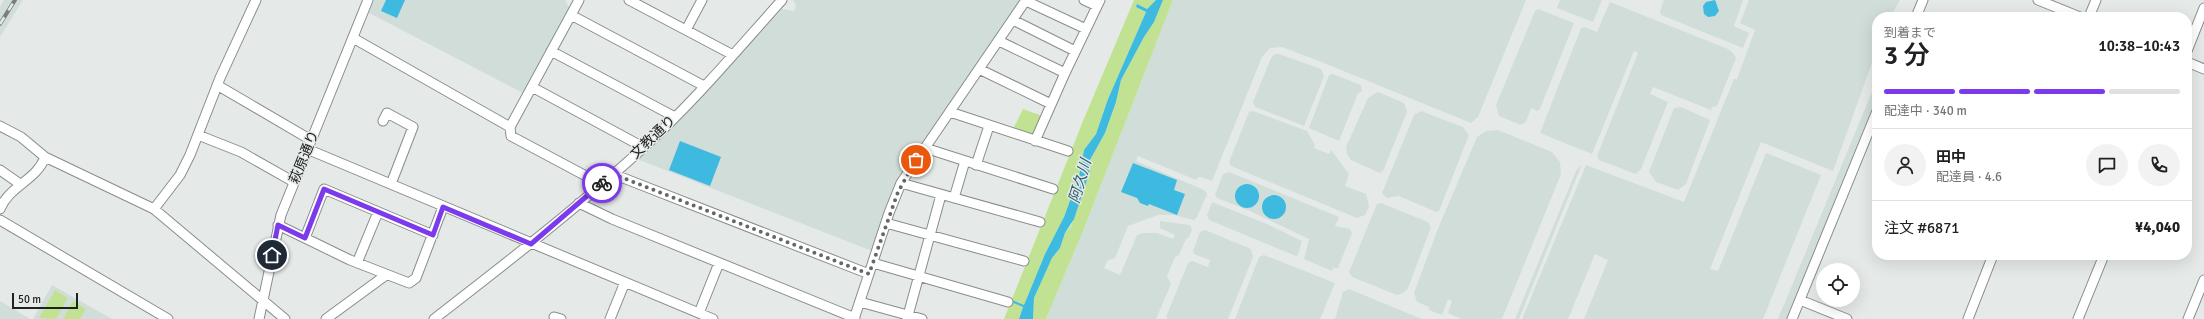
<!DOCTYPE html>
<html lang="ja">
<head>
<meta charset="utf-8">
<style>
	body { margin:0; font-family:Signika,"Noto Sans JP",sans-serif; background:#f2f2f2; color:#202124; height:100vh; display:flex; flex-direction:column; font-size:15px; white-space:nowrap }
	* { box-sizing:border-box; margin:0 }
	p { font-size:13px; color:#757577 }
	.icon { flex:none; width:22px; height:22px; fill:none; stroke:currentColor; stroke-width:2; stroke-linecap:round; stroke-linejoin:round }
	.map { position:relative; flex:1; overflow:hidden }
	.panel { position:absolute; left:1872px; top:12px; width:320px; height:248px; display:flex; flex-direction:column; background:#fff; border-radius:16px; box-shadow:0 4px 16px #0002 }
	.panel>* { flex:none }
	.tools { position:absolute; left:1816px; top:263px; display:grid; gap:8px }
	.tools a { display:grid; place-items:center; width:44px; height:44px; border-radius:50%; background:#fff; box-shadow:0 4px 16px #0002; font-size:20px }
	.scale { position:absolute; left:12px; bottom:10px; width:66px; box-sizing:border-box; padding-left:4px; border:2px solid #202221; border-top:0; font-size:11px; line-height:14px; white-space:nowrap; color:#202221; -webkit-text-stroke:3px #e5eae8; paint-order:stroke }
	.pin { position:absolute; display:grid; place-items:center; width:34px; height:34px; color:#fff; margin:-17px; border:2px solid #fff; border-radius:50%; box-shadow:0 1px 4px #0007 }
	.courier { position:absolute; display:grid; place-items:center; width:40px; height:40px; margin:-20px; border:3px solid #7c3aed; border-radius:50%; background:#fff; color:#222; box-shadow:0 1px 5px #0007 }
	.summary em { font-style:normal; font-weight:600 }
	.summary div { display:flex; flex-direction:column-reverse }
	.summary { display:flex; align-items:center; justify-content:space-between; height:68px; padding:0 12px }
	h1 { font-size:26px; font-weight:600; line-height:30px }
	.bar { display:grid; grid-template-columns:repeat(4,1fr); gap:6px 4px; align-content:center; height:48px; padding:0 12px }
	.bar i { height:5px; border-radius:3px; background:#e0e0e0 }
	.bar .on { background:#7c3aed }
	.bar p { grid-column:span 4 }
	.line { display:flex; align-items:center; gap:10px; padding:0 12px; border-top:1px solid #e0e0e0 }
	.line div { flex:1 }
	.round { display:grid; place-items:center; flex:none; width:42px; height:42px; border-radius:21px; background:#f2f2f2 }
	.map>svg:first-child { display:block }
	.built { fill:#d1ddd9 }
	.green { fill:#c2e293 }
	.water { fill:#3ebae0 }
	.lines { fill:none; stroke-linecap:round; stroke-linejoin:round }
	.minor-casing { stroke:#888d8c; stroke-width:11 }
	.minor { stroke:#fff; stroke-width:9 }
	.rail-casing { stroke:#7a7e7c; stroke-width:4 }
	.rail { stroke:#e5eae8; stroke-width:2.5; stroke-dasharray:8; stroke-linecap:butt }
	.done { stroke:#656867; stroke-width:4; stroke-dasharray:0 7.2 }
	.route { stroke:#7c3aed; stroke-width:5 }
	.labels { text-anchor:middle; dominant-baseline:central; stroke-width:3; stroke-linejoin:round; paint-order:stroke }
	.street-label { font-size:14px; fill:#202221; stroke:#e5eae8 }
	.water-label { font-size:15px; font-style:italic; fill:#2e5f70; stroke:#e5eae8 }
</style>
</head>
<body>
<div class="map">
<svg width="2204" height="319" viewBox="0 0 2204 319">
	<rect width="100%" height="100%" fill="#e5eae8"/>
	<path class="built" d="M4 0H23L0 37V7Z
		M374 0H565L570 9 525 94 369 13Z
		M793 0H1020L917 151 908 162 901 166 902 172 893 191 872 251 637 159 676 123 782 9 794 11 796 6Z
		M1173 0H1526L1478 117 1471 123 1319 61 1282 47 1270 48 1262 57 1212 181 1200 177 1197 178 1196 180 1138 156 1136 161 1204 190 1207 194 1197 217 1194 220 1174 215H1158L1128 226 1115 258 1108 260 1104 268 1120 275 1137 235 1142 233H1157L1173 239 1175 235 1160 228V221L1190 225 1192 230 1189 237 1186 239 1179 255 1175 257 1167 276 1171 284 1156 319H1046L1083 231Z
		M1560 0H1602L1593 22 1557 8Z
		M1664 0H1743L1734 26 1749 33 1743 48 1661 15 1660 11Z
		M1749 0H1900L1890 17H1877V49L1833 171 1761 142 1710 269 1718 271 1766 153 1821 175 1763 319H1584L1608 260 1595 254 1568 319H1522L1586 165 1684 202 1734 79H1737L1755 30 1740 23Z
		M1610 2 1728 49 1733 53 1736 58 1717 106 1712 107 1711 110 1653 87 1650 94 1668 102 1641 169 1636 174 1599 160 1597 156 1638 53 1634 51 1592 154 1540 133 1581 28 1585 27 1597 32Z
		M1538 9 1574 23 1540 109 1537 111 1531 108 1526 122 1521 125 1499 116 1496 105 1535 11Z
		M1279 54 1321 69 1324 76 1304 126 1255 107 1253 102 1271 58 1275 54Z
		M1877 71V101L1788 319H1778L1872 92Z
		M1333 74 1361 85 1362 91 1358 93 1339 141 1309 128 1329 75Z
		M1378 92 1404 103 1407 112 1383 171 1380 173 1351 160 1347 154 1346 147 1368 98Z
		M1681 107 1710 120 1686 184 1678 190 1656 182 1649 172 1674 108Z
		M1253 111 1307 131 1315 145 1314 148 1329 154 1331 150 1332 151 1349 174 1345 186 1366 194 1369 207 1365 215 1357 218 1231 166 1229 162 1249 112Z
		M1421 111 1463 127 1469 135 1439 211 1436 212 1399 196 1387 198 1382 193 1414 115Z
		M1498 130 1552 152 1560 162 1561 174 1502 319H1461L1448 313 1452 301 1448 299 1442 315 1429 310V307L1417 302 1414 293 1437 231 1477 137 1486 131Z
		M1582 164 1519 319H1515L1576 171Z
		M1229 172 1339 217 1335 226 1350 229 1352 233 1338 268H1333L1332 271 1304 259 1309 239 1250 211 1217 198 1215 195 1223 174Z
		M1212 202 1267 224 1302 241 1298 255 1296 256 1209 220 1207 215Z
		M1381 203 1428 222 1431 227 1408 288 1403 293 1397 295 1352 277 1349 272 1377 204Z
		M1205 230 1251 249 1253 257 1228 319H1167L1166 317 1188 263 1192 261 1208 267 1210 260 1194 254 1193 251 1200 232Z
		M1264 255 1335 283 1320 319H1235L1259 257Z
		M52 285 112 319H33Z
		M1349 289 1422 319H1335L1343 292Z
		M0 301 2 302 30 319H0Z"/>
	<path class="green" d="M1134 0H1156L1147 9 1137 4 1136 7 1146 12 1108 99 1096 134 1084 150 1079 176 1064 217 1045 254 1024 305 1012 301 1011 302 1023 307 1019 319H1004L1083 121Z
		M1163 0H1173L1083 231 1046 319H1033L1034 298 1052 258 1060 248 1065 233 1071 226 1089 174 1090 160 1105 133 1116 102 1121 80 1144 37 1154 22Z
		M1023 109 1045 117 1033 141 1011 133Z
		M55 290 68 298 56 319 39 318Z
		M73 301 86 309 80 319H63Z"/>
	<path class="water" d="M386 0H405L397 18 381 11Z
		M1156 0H1163L1154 22 1144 37 1121 80 1116 102 1105 133 1090 160 1089 174 1074 219 1065 233 1060 248 1052 258 1034 298 1033 319H1019L1023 307 1011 302 1012 300 1024 305 1045 254 1064 217 1079 176 1084 150 1096 134 1108 99 1146 12 1136 7 1137 4 1147 9Z
		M1715 0 1719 11 1715 16 1708 17 1704 14 1703 6 1706 2Z
		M680 141 721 157 710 186 669 170Z
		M1133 163 1177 180 1174 190 1185 194 1177 215 1149 204 1148 206 1140 203 1137 198 1121 192Z
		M1235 196a12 12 0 1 1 24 0a12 12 0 1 1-24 0Z
		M1262 207a12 12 0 1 1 24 0a12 12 0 1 1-24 0Z"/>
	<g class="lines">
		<defs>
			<path id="minor" d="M579 0 510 127 511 136 601 184
				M629 0 733 55
				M1084 0 1097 6
				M2038 0 2080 17
				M1026 1 1086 29
				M571 15 704 86
				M1916 17 1923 0
				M2089 17 2096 0
				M1013 20 1075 51
				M686 30 702 0
				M353 38 510 127
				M999 41 1065 73
				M551 51 675 117
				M2187 51 2204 8
				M2187 62 2204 69
				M979 69 1051 104
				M217 85 311 140
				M532 87 643 147
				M950 112 1068 151
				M383 121 387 113 413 127 391 184
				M0 126 21 137 45 157 154 209 285 319
				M198 135 241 152 294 182
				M1035 141 1065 73 1100 0
				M925 148 1053 189
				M307 149 713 319
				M976 165 989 126
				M0 170 20 184
				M613 174 869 274
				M901 183 1040 222
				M954 198 965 161
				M579 203 612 219 855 318
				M0 209C9 186 37 180 45 157
				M154 209 180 175 190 155 220 78 256 0
				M0 220 168 319
				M886 223 1024 261
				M278 225 350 260 409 283 416 278 443 207
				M305 238 324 189 433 235
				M357 263 378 212
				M873 263 1008 302
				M1800 300 1847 319
				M860 302 922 319
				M699 313 719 263
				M554 317 561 319
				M259 319 281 215 368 0
				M326 319 386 275
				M434 319C505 264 576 209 643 148 693 103 737 50 782 0
				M610 319 625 282
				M854 319 889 213 901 183 1026 0
				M907 319 941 195
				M1792 319 1877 111
				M1968 319 1993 255
				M2078 319 2104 255
				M2188 319 2204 280"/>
		</defs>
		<use href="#minor" class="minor-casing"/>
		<use href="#minor" class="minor"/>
		<defs>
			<path id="rail" d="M0 24 15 0"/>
		</defs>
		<use href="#rail" class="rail-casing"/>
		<use href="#rail" class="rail"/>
	</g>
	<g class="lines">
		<path class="done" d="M602 183 613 174 869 274 898 192 916 160"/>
		<path class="route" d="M272 255 278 225 305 238 324 189 433 235 443 207 531 244 602 183"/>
	</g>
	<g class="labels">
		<g class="street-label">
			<text transform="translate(653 137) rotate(-43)">文教通り</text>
			<text transform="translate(304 157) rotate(-68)">萩原通り</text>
		</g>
		<g class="water-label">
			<text transform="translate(1080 181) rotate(-74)">阿久川</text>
		</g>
	</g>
</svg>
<div class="tools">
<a><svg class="icon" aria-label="locate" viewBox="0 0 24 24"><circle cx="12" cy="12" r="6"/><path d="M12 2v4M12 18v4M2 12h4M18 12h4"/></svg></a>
</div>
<div class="scale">50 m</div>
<div class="pin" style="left:916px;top:160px;background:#ea580c"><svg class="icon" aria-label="bag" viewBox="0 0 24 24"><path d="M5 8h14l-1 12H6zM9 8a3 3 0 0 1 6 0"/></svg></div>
<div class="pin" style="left:272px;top:255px;background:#1f2937"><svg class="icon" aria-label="home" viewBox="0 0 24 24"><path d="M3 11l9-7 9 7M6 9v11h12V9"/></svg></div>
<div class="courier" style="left:602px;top:183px"><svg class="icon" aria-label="bike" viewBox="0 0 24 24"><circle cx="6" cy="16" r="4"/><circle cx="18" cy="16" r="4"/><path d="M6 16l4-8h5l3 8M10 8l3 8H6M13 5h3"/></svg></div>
<section class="panel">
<div class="summary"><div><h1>3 分</h1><p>到着まで</p></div><em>10:38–10:43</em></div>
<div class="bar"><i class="on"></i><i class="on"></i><i class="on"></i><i></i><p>配達中 · 340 m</p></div>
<div class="line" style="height:72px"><a class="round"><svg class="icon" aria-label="person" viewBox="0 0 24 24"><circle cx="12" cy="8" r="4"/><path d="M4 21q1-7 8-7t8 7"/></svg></a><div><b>田中</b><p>配達員 · 4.6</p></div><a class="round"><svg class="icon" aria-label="chat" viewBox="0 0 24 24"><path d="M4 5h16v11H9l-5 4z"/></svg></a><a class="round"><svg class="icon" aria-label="phone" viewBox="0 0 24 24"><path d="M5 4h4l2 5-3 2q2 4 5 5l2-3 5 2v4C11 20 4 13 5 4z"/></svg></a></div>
<div class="line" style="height:52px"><div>注文 #6871</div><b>¥4,040</b></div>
</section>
</div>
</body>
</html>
